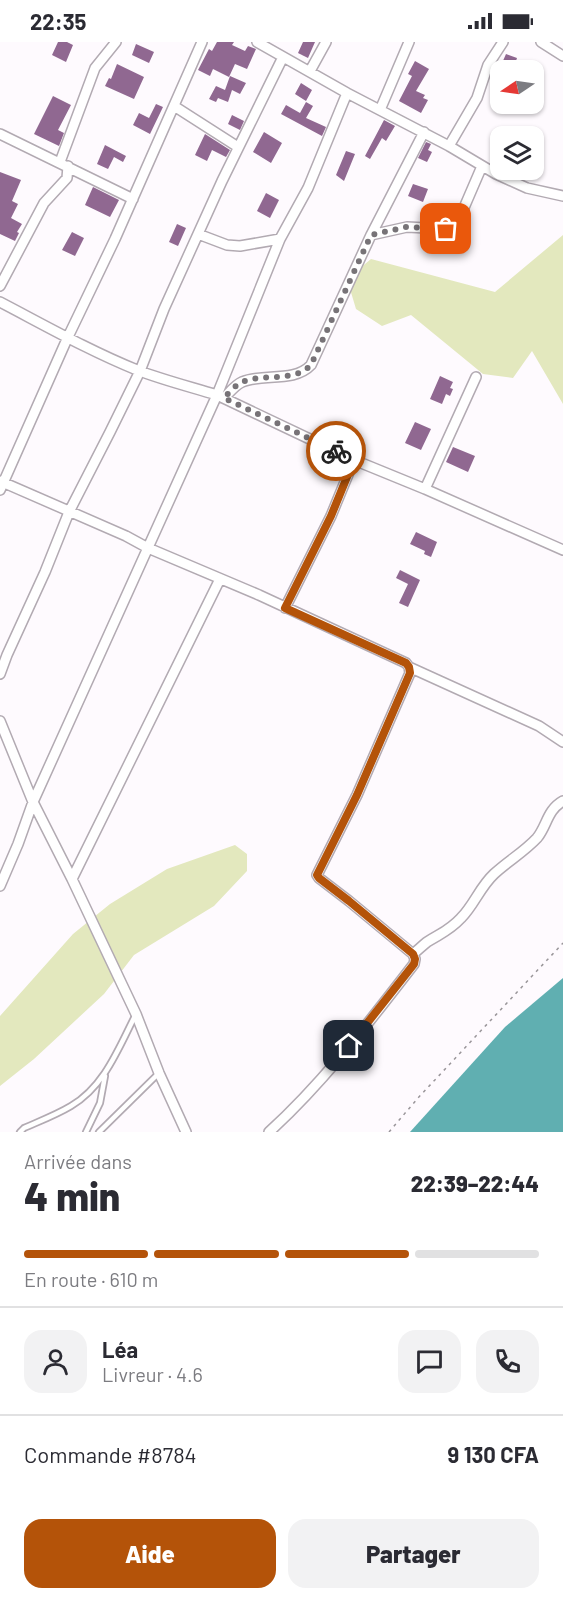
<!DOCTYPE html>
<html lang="fr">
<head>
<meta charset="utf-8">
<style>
	body { margin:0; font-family:Barlow,sans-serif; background:#f2f2f3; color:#2b2b33; height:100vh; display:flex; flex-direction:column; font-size:22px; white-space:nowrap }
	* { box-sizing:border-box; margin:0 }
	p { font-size:20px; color:#7c7c81 }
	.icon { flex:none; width:33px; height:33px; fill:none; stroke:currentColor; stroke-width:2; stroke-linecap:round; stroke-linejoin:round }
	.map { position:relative; height:1090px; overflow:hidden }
	.panel { display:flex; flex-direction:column; background:#fff; flex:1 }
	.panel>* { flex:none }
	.needle { width:39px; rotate:257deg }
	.tools { position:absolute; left:490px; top:18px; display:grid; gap:12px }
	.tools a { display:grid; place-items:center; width:54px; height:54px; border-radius:12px; background:#fff; box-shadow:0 2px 4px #0004; font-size:30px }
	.pin { position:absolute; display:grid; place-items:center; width:51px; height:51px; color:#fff; margin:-26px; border-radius:12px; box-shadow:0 3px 9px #0006 }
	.courier { position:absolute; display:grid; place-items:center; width:60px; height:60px; margin:-30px; border:4px solid #b45309; border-radius:50%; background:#fff; color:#222; box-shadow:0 2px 8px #0007 }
	.head em { font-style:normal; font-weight:800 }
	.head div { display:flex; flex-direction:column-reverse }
	.head { display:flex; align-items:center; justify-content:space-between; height:102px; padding:0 24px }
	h1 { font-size:39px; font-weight:800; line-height:45px }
	.bar { display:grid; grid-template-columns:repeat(4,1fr); gap:9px 6px; align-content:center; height:72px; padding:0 24px }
	.bar i { height:8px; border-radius:4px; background:#e1e1e2 }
	.bar .current { background:#b45309 }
	.bar p { grid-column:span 4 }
	.line { display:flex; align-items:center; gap:15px; padding:0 24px; border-top:2px solid #e1e1e2 }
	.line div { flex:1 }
	.round { display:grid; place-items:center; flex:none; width:63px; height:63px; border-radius:18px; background:#f2f2f3 }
	.primary-button { display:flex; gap:12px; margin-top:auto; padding:12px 24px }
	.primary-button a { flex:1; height:69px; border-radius:18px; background:#b45309; color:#fff; font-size:24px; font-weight:800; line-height:69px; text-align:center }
	.primary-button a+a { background:#f2f2f3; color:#2b2b33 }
	.status { display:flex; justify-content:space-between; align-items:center; height:42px; padding:0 30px; background:#fff; direction:ltr }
	.status svg { height:16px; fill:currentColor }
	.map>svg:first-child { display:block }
	.green { fill:#e3e8be }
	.water { fill:#60afb1 }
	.building { fill:#906891 }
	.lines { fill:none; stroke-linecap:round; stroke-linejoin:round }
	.lane-casing { stroke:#b2aab2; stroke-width:8 }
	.street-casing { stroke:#b2aab2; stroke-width:12 }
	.path { stroke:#999599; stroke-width:1.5; stroke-dasharray:3 4.5; stroke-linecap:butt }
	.lane { stroke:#fff; stroke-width:4.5 }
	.street { stroke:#fff; stroke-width:9 }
	.done { stroke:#777377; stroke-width:6; stroke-dasharray:0 10.8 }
	.route { stroke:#b45309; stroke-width:8 }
</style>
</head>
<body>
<div class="status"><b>22:35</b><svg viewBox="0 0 49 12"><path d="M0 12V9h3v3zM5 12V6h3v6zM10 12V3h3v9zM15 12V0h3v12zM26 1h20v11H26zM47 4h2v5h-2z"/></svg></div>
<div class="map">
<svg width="563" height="1090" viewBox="0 0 563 1090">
	<rect width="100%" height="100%" fill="#fefafe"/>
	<path class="green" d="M563 193V362L532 309 513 336 483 332 411 273 382 284 356 267 347 237 371 217 495 250Z
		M235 803 247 812V829L214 864 134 913 104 952 34 1017 0 1044V974L73 892 110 862 167 827Z"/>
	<path class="water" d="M563 936V1090H410L505 985Z"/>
	<path class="building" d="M58 0H67L73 3 66 20 52 13Z
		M217 0H234L232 3 245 9 248 4 256 7 247 27 235 22 229 35 213 27 210 34 198 28 209 7 212 9Z
		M303 0H315L308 16 298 11Z
		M136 2 154 10 149 21 132 13Z
		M506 12 517 16 513 28H499Z
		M415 19 429 27 416 49 425 53 423 56 428 58 421 71 399 59 412 34 408 32Z
		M117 22 144 35 134 57 105 44 109 36 111 37Z
		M230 34 246 41 240 52 232 48 228 60 218 56 216 60 209 57 216 44 225 48Z
		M301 41 312 48 306 59 295 52Z
		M53 54 71 63 58 88 64 91 59 104 34 92Z
		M306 60 313 64 306 76 326 85 322 94 281 72 286 63 300 71Z
		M156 62 163 65 150 92 133 83 139 71 149 76Z
		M232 73 244 79 240 88 228 82Z
		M384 78 395 84 386 99 382 96 370 117 365 114Z
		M264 90 282 101 271 121 253 110Z
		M205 92 230 108 226 115 212 108 207 119 195 113Z
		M426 100 431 102 428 108 432 110 427 120 418 116Z
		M105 103 126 114 123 120 114 115 108 127 97 122Z
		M346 109 355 112 344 139 336 133Z
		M0 130 21 138 12 159 18 162 11 176 22 182 17 190 19 191 15 199 0 192Z
		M413 142 428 147 423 160 408 154Z
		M93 145 119 158 110 175 85 163Z
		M266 151 279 158 270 176 257 169Z
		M177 182 186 186 178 204 169 200Z
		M72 190 84 196 75 214 62 208Z
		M440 334 453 340 450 346 453 347 450 354 446 352 442 362 430 357Z
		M415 380 431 387 421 408 405 401Z
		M453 405 475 414 468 430 446 420Z
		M416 490 437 500 431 515 424 512 425 509 410 502Z
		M400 528 420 538 408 565 399 561 408 542 396 536Z"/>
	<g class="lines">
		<defs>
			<path id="lane" d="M20 1090 24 1086C40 1079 56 1073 71 1064 105 1044 119 1005 136 972
				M86 1090 100 1061 105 1034
				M99 1090 159 1031"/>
			<path id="street" d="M257 0 347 51 449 104 496 132 527 146 563 154
				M541 0 563 14
				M310 29 326 0
				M174 64 238 105
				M380 68 409 0
				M0 92 133 157
				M449 104 477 56 488 23 503 0
				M60 120 95 26 116 0
				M198 192 227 203 240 204 280 197
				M371 193 407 185 446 187 457 182 482 124
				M0 244 44 161 67 136 68 124
				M0 260C46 284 90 309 137 328 163 338 191 345 217 353L280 197 308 146 347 51
				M224 356C229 351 235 343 242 340 263 331 294 341 311 323L371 193 424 90
				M0 439 126 494 148 506 259 553 406 621 409 625 410 631 357 753 317 833 319 836 349 859 413 912 415 917 414 922C369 980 324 1040 269 1090
				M425 447 476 335
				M0 448 67 297 115 197 202 0
				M285 566 331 474 354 418
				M409 625 539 684 563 700
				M0 632 7 613 45 530 69 470 110 390 140 329 164 267 222 139 283 15
				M0 679 33 760 72 837 136 972 159 1031 186 1090
				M72 837 220 537
				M0 844 18 802 33 760 217 353 354 418 425 447 563 508
				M413 912C418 908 422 904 427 900 441 891 449 889 461 876 474 863 480 845 494 832 508 819 524 810 537 796 547 784 547 768 563 759"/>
		</defs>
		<use href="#lane" class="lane-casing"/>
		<use href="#street" class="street-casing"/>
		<path class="path" d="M389 1090 418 1056 563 901"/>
		<use href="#lane" class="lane"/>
		<use href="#street" class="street"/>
	</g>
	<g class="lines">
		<path class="done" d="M336 409 224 356C229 351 235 343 242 340 263 331 294 341 311 323L371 193 406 185 446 187"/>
		<path class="route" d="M336 409 354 418 331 474 285 566 406 621 409 625 410 631 357 753 317 833 319 836 349 859 413 912 415 917 414 922 349 1004"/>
	</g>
</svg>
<div class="tools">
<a><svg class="needle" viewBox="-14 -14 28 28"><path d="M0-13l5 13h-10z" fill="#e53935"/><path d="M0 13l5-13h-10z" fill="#7c7c81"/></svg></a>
<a><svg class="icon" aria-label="layers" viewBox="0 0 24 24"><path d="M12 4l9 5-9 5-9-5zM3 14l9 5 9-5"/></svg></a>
</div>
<div class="pin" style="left:446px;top:187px;background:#ea580c"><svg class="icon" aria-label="bag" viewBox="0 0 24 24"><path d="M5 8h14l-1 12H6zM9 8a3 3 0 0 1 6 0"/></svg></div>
<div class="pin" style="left:349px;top:1004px;background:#1f2937"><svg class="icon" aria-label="home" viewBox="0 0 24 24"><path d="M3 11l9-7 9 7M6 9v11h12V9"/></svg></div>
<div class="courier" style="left:336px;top:409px"><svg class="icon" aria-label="bike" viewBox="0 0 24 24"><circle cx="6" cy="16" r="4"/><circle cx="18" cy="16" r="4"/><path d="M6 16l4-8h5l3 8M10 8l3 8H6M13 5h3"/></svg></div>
</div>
<section class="panel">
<div class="head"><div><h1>4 min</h1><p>Arrivée dans</p></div><em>22:39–22:44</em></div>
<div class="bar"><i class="current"></i><i class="current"></i><i class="current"></i><i></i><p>En route · 610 m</p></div>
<div class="line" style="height:108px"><a class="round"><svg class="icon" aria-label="person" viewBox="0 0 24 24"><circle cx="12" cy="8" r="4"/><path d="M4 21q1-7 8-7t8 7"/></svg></a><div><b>Léa</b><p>Livreur · 4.6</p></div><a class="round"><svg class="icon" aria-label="chat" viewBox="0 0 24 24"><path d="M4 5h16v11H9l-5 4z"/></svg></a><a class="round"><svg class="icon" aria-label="phone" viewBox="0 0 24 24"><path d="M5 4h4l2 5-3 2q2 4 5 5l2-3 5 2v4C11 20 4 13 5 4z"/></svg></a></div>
<div class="line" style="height:78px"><div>Commande #8784</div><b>9 130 CFA</b></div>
<div class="primary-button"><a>Aide</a><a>Partager</a></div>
</section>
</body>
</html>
